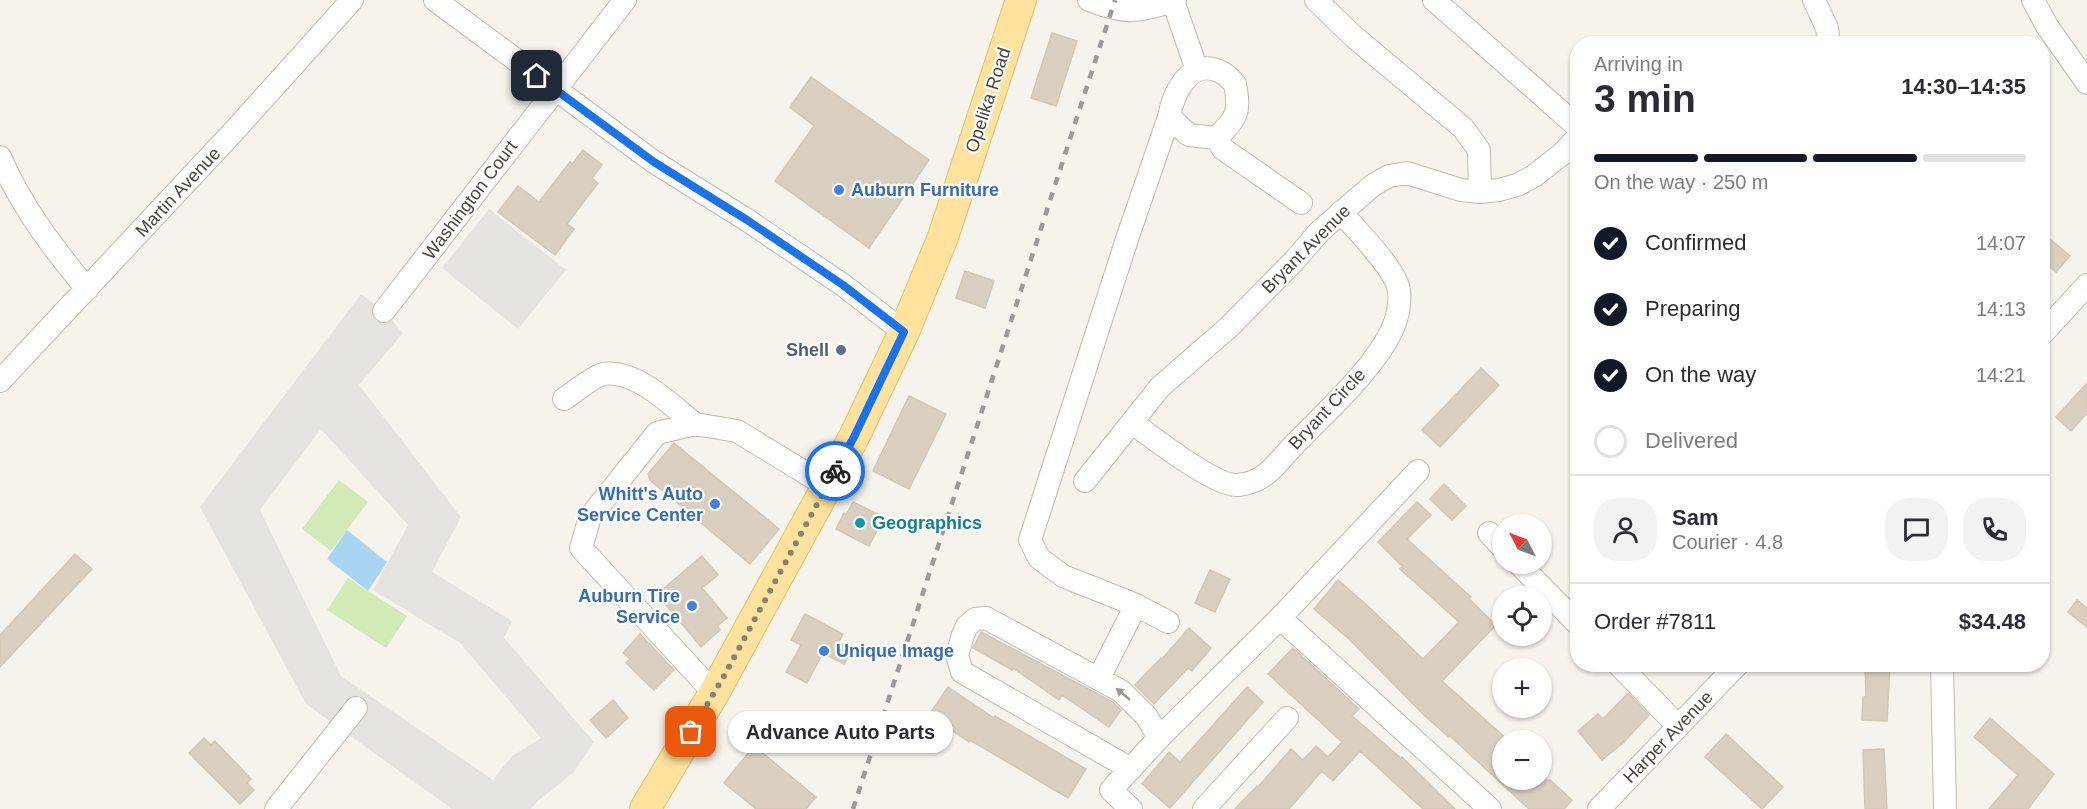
<!DOCTYPE html>
<html lang="en">
<head>
<meta charset="utf-8">
<style>
	body { margin:0; font-family:Helvetica,sans-serif; background:#f2f2f3; color:#2b2b33; height:100vh; display:flex; flex-direction:column; font-size:22px; white-space:nowrap }
	* { box-sizing:border-box; margin:0 }
	p { font-size:20px; color:#7c7c81 }
	.icon { flex:none; width:33px; height:33px; fill:none; stroke:currentColor; stroke-width:2; stroke-linecap:round; stroke-linejoin:round }
	.map { position:relative; flex:1; overflow:hidden }
	.drawer { position:absolute; left:1570px; top:36px; width:480px; height:636px; display:flex; flex-direction:column; background:#fff; border-radius:24px; box-shadow:0 2px 4px #0004 }
	.drawer>* { flex:none }
	.needle { width:39px; rotate:312deg }
	.buttons { position:absolute; left:1492px; top:514px; display:grid; gap:12px }
	.buttons a { display:grid; place-items:center; width:60px; height:60px; border-radius:50%; background:#fff; box-shadow:0 2px 4px #0004; font-size:30px }
	.pin { position:absolute; display:grid; place-items:center; width:51px; height:51px; color:#fff; margin:-26px; border-radius:12px; box-shadow:0 3px 9px #0006 }
	.courier { position:absolute; display:grid; place-items:center; width:60px; height:60px; margin:-30px; border:4px solid #1a73e8; border-radius:50%; background:#fff; color:#222; box-shadow:0 2px 8px #0007 }
	.bubble { position:absolute; height:42px; border-radius:21px; background:#fff; box-shadow:0 2px 4px #0004; font-size:20px; font-weight:700; line-height:42px; text-align:center }
	.head em { font-style:normal; font-weight:700 }
	.head div { display:flex; flex-direction:column-reverse }
	.head { display:flex; align-items:center; justify-content:space-between; height:102px; padding:0 24px }
	h1 { font-size:39px; font-weight:700; line-height:45px }
	.bar { display:grid; grid-template-columns:repeat(4,1fr); gap:9px 6px; align-content:center; height:72px; padding:0 24px }
	.bar i { height:8px; border-radius:4px; background:#e1e1e2 }
	.bar .active { background:#111827 }
	.bar p { grid-column:span 4 }
	.line { display:flex; align-items:center; gap:15px; padding:0 24px; border-top:2px solid #e1e1e2 }
	.line div { flex:1 }
	.round { display:grid; place-items:center; flex:none; width:63px; height:63px; border-radius:24px; background:#f2f2f3 }
	ol { padding:0 24px; list-style:none }
	li { display:flex; align-items:center; gap:18px; height:66px }
	li p { margin-inline-start:auto }
	li .icon { padding:6px; border-radius:50%; background:#111827; color:#fff; stroke-width:4 }
	li:last-child { color:#7c7c81 }
	li i { width:33px; height:33px; border:3px solid #e1e1e2; border-radius:50% }
	.map>svg:first-child { display:block }
	.green { fill:#d2eab5 }
	.parking { fill:#e5e3e0; fill-rule:evenodd }
	.water { fill:#a9d4f2 }
	.building { fill:#d8cfc1; stroke:#d3c7b4; stroke-width:1.5 }
	.lines { fill:none; stroke-linecap:round; stroke-linejoin:round }
	.minor-casing { stroke:#c2bbae; stroke-width:24 }
	.major-casing { stroke:#e6c16a; stroke-width:32 }
	.minor { stroke:#fff; stroke-width:22 }
	.major { stroke:#ffe39c; stroke-width:30 }
	.rail { stroke:#9a9a9a; stroke-width:4.5; stroke-dasharray:8 8; stroke-linecap:butt }
	.oneway { fill:#9c9892 }
	.done { stroke:#878178; stroke-width:6; stroke-dasharray:0 10.8 }
	.route { stroke:#1a73e8; stroke-width:8 }
	.shop-dot { fill:#3f7fe0; stroke:#fff; stroke-width:2 }
	.service-dot { fill:#5c6f8a; stroke:#fff; stroke-width:2 }
	.culture-dot { fill:#0f9aa8; stroke:#fff; stroke-width:2 }
	.labels { text-anchor:middle; dominant-baseline:central; stroke-width:4.5; stroke-linejoin:round; paint-order:stroke }
	.street-label { font-size:18px; fill:#4b4439; stroke:#fff }
	.shop-label { font-size:18px; font-weight:bold; fill:#366cbe; stroke:#fff; text-anchor:start }
	.service-label { font-size:18px; font-weight:bold; fill:#4e5e75; stroke:#fff; text-anchor:end }
	.culture-label { font-size:18px; font-weight:bold; fill:#0d838f; stroke:#fff; text-anchor:start }
</style>
</head>
<body>
<div class="map">
<svg width="2087" height="809" viewBox="0 0 2087 809">
	<rect width="100%" height="100%" fill="#f6f3ec"/>
	<path class="green" d="M339 480 368 502 331 551 302 529Z
		M348 578 407 616 386 648 327 610Z"/>
	<path class="parking" d="M489 209 566 270 518 329 442 268Z
		M361 294 384 311 403 333 359 385 461 517 432 572 512 621 504 638 594 742 574 772 538 801 531 809H452L306 704 200 507ZM321 429 408 525 373 590 460 643 541 738 512 756 493 780 341 676 260 510Z"/>
	<path class="water" d="M347 530 387 562 368 591 327 559Z"/>
	<path class="building" d="M1052 33 1077 41 1056 106 1031 98Z
		M811 77 929 160 869 248 775 181 814 126 790 107Z
		M583 150 602 165 592 178 598 183 567 224 574 229 555 255 498 212 518 186 539 202 570 162 572 164Z
		M2043 233 2070 256 2056 272 2043 261Z
		M965 271 994 281 985 308 956 298Z
		M1481 368 1499 385 1440 447 1422 430Z
		M2087 383V413L2071 431 2056 417Z
		M909 396 946 414 909 489 873 471Z
		M674 443 779 529 750 564 650 480 648 474Z
		M1444 484 1466 506 1452 520 1430 499Z
		M853 502 884 517 869 546 836 529 844 513 846 515Z
		M1417 502 1431 515 1407 539 1471 597 1469 599 1496 625 1442 681 1509 741H1503V780H1550L1572 800 1564 809H1529L1450 736 1449 737 1425 716 1350 640 1314 609 1338 580 1369 607 1423 659 1459 622 1400 569 1402 566 1378 542Z
		M75 554 92 569 0 667V635Z
		M702 556 718 575 702 588 727 618 717 626 720 630 701 647 657 594Z
		M1210 570 1230 579 1215 612 1195 603Z
		M2077 600 2087 608V627L2068 612Z
		M805 614 843 634 839 642 852 649 844 664 823 653 807 683 786 672 801 645 791 640Z
		M1189 628 1211 648 1192 671 1188 668 1154 704 1135 685 1161 658 1162 659Z
		M981 632 1113 702 1121 710 1109 727 1062 695 1059 700 1013 668 1012 670 973 648Z
		M640 634 674 670 654 690 626 663 630 659 623 653Z
		M1293 648 1359 709 1352 716 1401 758 1402 757 1455 809H1423L1360 751 1333 781 1322 771 1289 809H1235L1257 786 1258 787 1291 749 1303 760 1316 746 1328 757 1342 742 1268 674Z
		M1865 664H1890L1887 721 1862 720 1863 697H1866Z
		M948 687 994 718 995 716 1086 769 1068 798 970 740 969 742 929 715Z
		M1247 687 1263 702 1170 808 1142 784 1169 752 1180 762Z
		M1628 693 1649 715 1623 743 1602 760 1578 731 1598 714 1603 719Z
		M613 700 628 718 606 738 590 720Z
		M1990 718 2054 774 2028 809H1989L2018 775 1974 737Z
		M1726 734 1783 787 1762 809 1705 757Z
		M204 738 211 745 215 741 251 779 247 783 254 790 240 804 189 753Z
		M754 746 816 797 806 809H756L724 783Z
		M1884 749 1887 809H1865L1863 750Z"/>
	<g class="lines">
		<defs>
			<path id="minor" d="M435 0 654 162 747 220 843 285 904 332
				M1089 0C1127 15 1138 12 1175 0
				M1316 0 1353 36 1463 128 1479 150 1480 192
				M1434 0 1578 127
				M1814 0 1827 28 1829 44
				M2033 0 2047 26 2087 83
				M1173 1 1197 70
				M1169 117C1173 94 1190 56 1221 72 1226 74 1231 80 1235 84 1240 112 1238 118 1216 138
				M0 157C21 206 53 248 87 289
				M384 311 625 0
				M2043 333 2087 285
				M0 381 235 130 352 0
				M564 399C573 393 594 376 603 374 636 369 671 405 695 424
				M1132 422C1151 437 1214 485 1236 485 1241 485 1250 483 1254 481 1270 475 1283 456 1294 445 1324 414 1363 379 1385 343 1395 327 1401 310 1399 291 1397 270 1356 230 1341 212
				M1418 471 1280 618 1490 809
				M1085 481 1160 387 1229 327 1295 260 1319 232 1373 185 1389 176 1407 173 1461 190 1480 192 1499 190 1517 185 1534 176 1562 154 1578 137
				M1489 533 1503 548
				M1519 564 1578 624
				M1168 622 1136 605 1063 576 1039 558 1030 540 1127 239 1169 117 1189 135 1216 138 1223 149 1301 203
				M1618 664 1678 726
				M1942 664 1945 809
				M1099 678 1136 605
				M714 693 581 548 590 517 657 433 695 424 737 431 827 486
				M1131 769 962 672 957 655 963 635 967 626 975 619 986 618 1121 691 1147 717 1159 738
				M276 809 356 708
				M1131 809 1111 790 1159 738 1280 618
				M1204 809 1287 718
				M1599 809 1738 664"/>
			<path id="major" d="M645 809 714 693 854 437 904 332 943 237 1021 0"/>
		</defs>
		<use href="#minor" class="minor-casing"/>
		<use href="#major" class="major-casing"/>
		<use href="#minor" class="minor"/>
		<use href="#major" class="major"/>
		<path class="rail" d="M853 809 1115 0"/>
	</g>
	<defs><path id="oneway-solid" d="M-6-.8H1V-3.2L6.5 0L1 3.2V.8H-6Z" transform="scale(1.5)"/></defs>
	<use class="oneway" href="#oneway-solid" transform="translate(1123 694) rotate(-140)"/>
	<g class="lines">
		<path class="done" d="M691 732 724 676 835 471"/>
		<path class="route" d="M537 76 654 162 747 220 843 285 904 332 854 437 835 471"/>
	</g>
	<g class="shop-dot">
		<circle cx="839" cy="190" r="6"/>
		<circle cx="715" cy="504" r="6"/>
		<circle cx="692" cy="606" r="6"/>
		<circle cx="824" cy="651" r="6"/>
	</g>
	<circle class="service-dot" cx="841" cy="350" r="6"/>
	<circle class="culture-dot" cx="860" cy="523" r="6"/>
	<g class="labels">
		<g class="street-label">
			<text transform="translate(988 100) rotate(-72)">Opelika Road</text>
			<text transform="translate(178 192) rotate(-47)">Martin Avenue</text>
			<text transform="translate(470 200) rotate(-53)">Washington Court</text>
			<text transform="translate(1306 249) rotate(-45)">Bryant Avenue</text>
			<text transform="translate(1327 409) rotate(-47)">Bryant Circle</text>
			<text transform="translate(1668 737) rotate(-46)">Harper Avenue</text>
		</g>
		<g class="shop-label">
			<text x="851" y="190">Auburn Furniture</text>
			<text x="703" y="494" text-anchor="end">Whitt's Auto<tspan x="703" dy="21">Service Center</tspan></text>
			<text x="680" y="596" text-anchor="end">Auburn Tire<tspan x="680" dy="21">Service</tspan></text>
			<text x="836" y="651">Unique Image</text>
		</g>
		<g class="service-label">
			<text x="829" y="350">Shell</text>
		</g>
		<g class="culture-label">
			<text x="872" y="523">Geographics</text>
		</g>
	</g>
</svg>
<div class="buttons">
<a><svg class="needle" viewBox="-14 -14 28 28"><path d="M0-13l5 13h-10z" fill="#e53935"/><path d="M0 13l5-13h-10z" fill="#7c7c81"/></svg></a>
<a><svg class="icon" aria-label="locate" viewBox="0 0 24 24"><circle cx="12" cy="12" r="6"/><path d="M12 2v4M12 18v4M2 12h4M18 12h4"/></svg></a>
<a>+</a>
<a>−</a>
</div>
<div class="pin" style="left:691px;top:732px;background:#ea580c"><svg class="icon" aria-label="bag" viewBox="0 0 24 24"><path d="M5 8h14l-1 12H6zM9 8a3 3 0 0 1 6 0"/></svg></div>
<div class="pin" style="left:537px;top:76px;background:#1f2937"><svg class="icon" aria-label="home" viewBox="0 0 24 24"><path d="M3 11l9-7 9 7M6 9v11h12V9"/></svg></div>
<div class="courier" style="left:835px;top:471px"><svg class="icon" aria-label="bike" viewBox="0 0 24 24"><circle cx="6" cy="16" r="4"/><circle cx="18" cy="16" r="4"/><path d="M6 16l4-8h5l3 8M10 8l3 8H6M13 5h3"/></svg></div>
<div class="bubble" style="left:728px;top:711px;width:225px">Advance Auto Parts</div>
<section class="drawer">
<div class="head"><div><h1>3 min</h1><p>Arriving in</p></div><em>14:30–14:35</em></div>
<div class="bar"><i class="active"></i><i class="active"></i><i class="active"></i><i></i><p>On the way · 250 m</p></div>
<ol>
<li><svg class="icon" aria-label="check" viewBox="0 0 24 24"><path d="M5 12l5 5 9-10"/></svg>Confirmed<p>14:07</p></li>
<li><svg class="icon" aria-label="check" viewBox="0 0 24 24"><path d="M5 12l5 5 9-10"/></svg>Preparing<p>14:13</p></li>
<li><svg class="icon" aria-label="check" viewBox="0 0 24 24"><path d="M5 12l5 5 9-10"/></svg>On the way<p>14:21</p></li>
<li><i></i>Delivered</li>
</ol>
<div class="line" style="height:108px"><a class="round"><svg class="icon" aria-label="person" viewBox="0 0 24 24"><circle cx="12" cy="8" r="4"/><path d="M4 21q1-7 8-7t8 7"/></svg></a><div><b>Sam</b><p>Courier · 4.8</p></div><a class="round"><svg class="icon" aria-label="chat" viewBox="0 0 24 24"><path d="M4 5h16v11H9l-5 4z"/></svg></a><a class="round"><svg class="icon" aria-label="phone" viewBox="0 0 24 24"><path d="M5 4h4l2 5-3 2q2 4 5 5l2-3 5 2v4C11 20 4 13 5 4z"/></svg></a></div>
<div class="line" style="height:78px"><div>Order #7811</div><b>$34.48</b></div>
</section>
</div>
</body>
</html>
